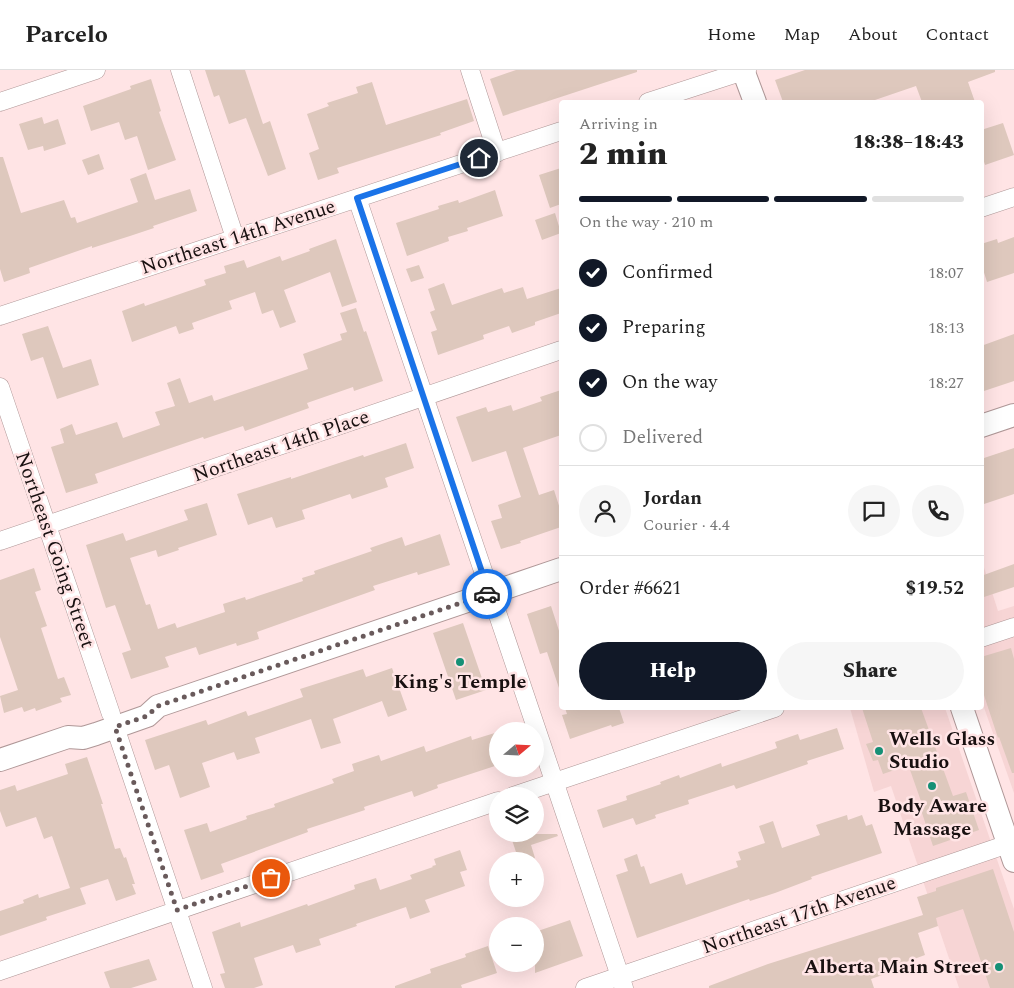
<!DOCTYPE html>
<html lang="en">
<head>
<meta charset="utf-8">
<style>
	body { margin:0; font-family:Spectral,serif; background:#f6f6f6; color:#222; height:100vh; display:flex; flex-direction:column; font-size:19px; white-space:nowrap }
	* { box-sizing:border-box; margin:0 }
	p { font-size:16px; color:#767676 }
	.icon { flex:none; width:28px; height:28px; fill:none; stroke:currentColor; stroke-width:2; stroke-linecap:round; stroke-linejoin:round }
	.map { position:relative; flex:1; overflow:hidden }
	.drawer { position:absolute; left:559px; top:30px; width:425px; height:610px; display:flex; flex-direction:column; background:#fff; border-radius:5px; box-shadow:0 5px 20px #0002 }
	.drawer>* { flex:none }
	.needle { width:32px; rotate:71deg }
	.tools { position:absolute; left:489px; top:652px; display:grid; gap:10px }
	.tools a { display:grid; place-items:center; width:55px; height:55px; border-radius:50%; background:#fff; box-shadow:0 5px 20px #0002; font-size:25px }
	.pin { position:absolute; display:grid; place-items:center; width:42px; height:42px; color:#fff; margin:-21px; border:2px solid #fff; border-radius:50%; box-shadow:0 1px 5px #0007 }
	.courier { position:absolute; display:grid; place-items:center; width:50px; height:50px; margin:-25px; border:4px solid #1a73e8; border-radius:50%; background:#fff; color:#222; box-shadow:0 1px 6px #0007 }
	.overview em { font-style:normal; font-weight:800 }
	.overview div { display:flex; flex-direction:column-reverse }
	.overview { display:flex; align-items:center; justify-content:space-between; height:85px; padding:0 20px }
	h1 { font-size:32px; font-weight:800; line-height:38px }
	.bar { display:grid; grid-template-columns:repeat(4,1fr); gap:8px 5px; align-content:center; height:60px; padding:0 20px }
	.bar i { height:6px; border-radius:4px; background:#e0e0e0 }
	.bar .on { background:#111827 }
	.bar p { grid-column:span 4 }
	.line { display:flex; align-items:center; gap:12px; padding:0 20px; border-top:1px solid #e0e0e0 }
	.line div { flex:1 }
	.round { display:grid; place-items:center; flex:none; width:52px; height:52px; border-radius:26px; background:#f6f6f6 }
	ol { padding:0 20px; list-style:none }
	li { display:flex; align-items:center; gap:15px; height:55px }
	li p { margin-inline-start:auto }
	li .icon { padding:5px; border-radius:50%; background:#111827; color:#fff; stroke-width:4 }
	li:last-child { color:#767676 }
	li i { width:28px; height:28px; border:2px solid #e0e0e0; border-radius:50% }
	.button { display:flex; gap:10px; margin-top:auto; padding:10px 20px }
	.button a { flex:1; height:58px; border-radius:30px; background:#111827; color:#fff; font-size:20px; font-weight:800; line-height:58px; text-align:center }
	.button a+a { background:#f6f6f6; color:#222 }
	header { display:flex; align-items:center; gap:30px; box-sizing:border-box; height:70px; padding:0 25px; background:#fff; border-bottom:1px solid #e0e0e0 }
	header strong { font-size:24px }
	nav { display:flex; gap:28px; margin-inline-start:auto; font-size:18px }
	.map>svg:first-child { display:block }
	.built { fill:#f7d5d5 }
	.building { fill:#dec8bd }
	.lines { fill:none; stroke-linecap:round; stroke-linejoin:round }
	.minor-casing { stroke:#af9797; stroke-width:19 }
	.tertiary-casing { stroke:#af9797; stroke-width:24 }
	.minor { stroke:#fff; stroke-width:18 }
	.tertiary { stroke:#fff; stroke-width:22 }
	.done { stroke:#695a5b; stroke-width:5; stroke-dasharray:0 9 }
	.route { stroke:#1a73e8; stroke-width:6 }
	.poi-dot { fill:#159076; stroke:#ffe4e5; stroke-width:2 }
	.labels { text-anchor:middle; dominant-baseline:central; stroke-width:5; stroke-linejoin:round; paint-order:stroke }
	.street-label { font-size:20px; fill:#181010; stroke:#ffe4e5 }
	.poi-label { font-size:20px; font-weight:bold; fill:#181010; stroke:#ffe4e5 }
</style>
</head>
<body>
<header>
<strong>Parcelo</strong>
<nav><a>Home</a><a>Map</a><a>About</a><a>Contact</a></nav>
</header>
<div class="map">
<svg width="1014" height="918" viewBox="0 0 1014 918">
	<rect width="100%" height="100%" fill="#ffe4e5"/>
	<path class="built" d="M981 488 998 541 1014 536V723L981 629Z
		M850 638H945L1014 839V918H959L891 716 874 722Z"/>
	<path class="building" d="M205 0H245L263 54 270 51 286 99 268 106 246 48 229 54 219 25 214 27Z
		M516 0H637V2L503 46 490 9Z
		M805 0H995V2L968 12 975 32H922L916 16 875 30 876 32H783L775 10Z
		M151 9 161 41 159 42 176 90 148 100 137 66 125 70 119 52 91 61 83 36 131 19 130 16Z
		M372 12 386 55 467 29 474 51 440 63 441 65 337 98 339 103 318 110 309 83 319 79 307 44 329 36 327 33 358 23 356 17Z
		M42 47 44 54 58 49 66 74 44 81 43 76 28 80 19 54Z
		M1003 53 1014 85 985 95 981 82V60Z
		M99 84 104 99 88 105 82 90Z
		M0 87H3L21 143 64 130 71 148 75 147 77 153 138 132 130 109 146 103 155 130 190 119 197 141 153 156 154 158 130 166 92 178V176L29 198 30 203 4 212 0 199Z
		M561 98V134L550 138 539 105Z
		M495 120 503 146 467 158 468 161 448 167 449 171 407 186 396 153 439 139 438 136 458 130 459 133Z
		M555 143 561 163 542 170 535 150Z
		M1014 167V203L987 212 981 193V174L997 169 998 173Z
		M336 169 357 232 342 237 330 202 284 220 296 252 280 258 273 240 262 244 255 222 229 231 232 239 192 253 194 259 179 264 176 256 132 272 122 241 144 233 145 236 206 215 204 210 226 203 224 196 244 190 247 198 280 186 282 191 310 181 309 179Z
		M419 195 424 208 411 212 406 199Z
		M444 213 452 235 502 218 504 223 523 217 527 229 561 218V243L535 252V255L512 263 509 256 483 265 484 269 438 285 431 262 437 260 430 242 435 240 428 219Z
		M356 238 364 262 366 261 383 311 354 321 353 317 307 333 309 338 245 361 243 356 204 369 203 367 95 404 98 413 66 423 51 377 64 373 60 359 72 354 76 365 117 352 123 368 160 355 155 342 175 336 167 313 180 308 189 333 212 325 214 331 308 299 303 284 342 270 340 264 347 262 340 243Z
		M48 256 63 298 91 289 99 315 57 329 43 287 31 291 22 264Z
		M1014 264V311L981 322V276Z
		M561 320V365L523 378 539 425 554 420 561 442V457L520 471 521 473 501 479 491 451 502 448 498 435 521 427 514 406 506 381 472 392 456 347 486 337 488 342 511 335 513 341 542 331 540 327Z
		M406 373 414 398 385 408 388 417 352 429 350 424 302 440 305 449 276 458 272 447 248 455 237 424 291 407V409L363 385 364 387Z
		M1014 378V424L981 435V389Z
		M207 433 217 465 178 478 179 480 158 487 156 480 130 488 146 535 150 534 158 559 175 553 177 558 225 542 223 534 245 527 246 530 303 511 302 508 315 504 314 501 372 481 370 478 402 467 405 476 440 464 450 495 418 505 417 502 373 516 375 520 257 562 259 569 237 576 236 573 199 585 196 577 165 587 169 597 131 609 122 583 131 580 115 535 106 538 86 475 123 463 126 471 188 450 184 440Z
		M1014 494V517L981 528V506Z
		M34 498 41 520 35 522 47 556 41 558 58 609 64 607 71 625 60 628 62 632 36 641 35 638 24 642 22 637 4 643 0 626 18 620 0 567V510Z
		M551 536 561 567V618H559L547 582 540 584 527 544Z
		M463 553 486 620 456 630 433 563Z
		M1011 578 1014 589V703H1012L999 667 998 668 981 616V587Z
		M392 598 407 640 388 647 382 631 333 649 341 673 321 679 311 649 255 668 260 683 237 690 234 682 202 693 210 717 180 728 169 695 155 700 145 670 206 650 208 655 246 641 248 646 303 627 300 619 363 599 366 607Z
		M565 638H619L624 653 612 657 611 655 570 669 562 645 567 644Z
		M862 638H921L953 726 966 722 979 760 933 776 920 737H923L909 697 907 698 906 696 883 704 878 690 873 691 866 674 873 672Z
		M837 658 844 679 807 691 808 694 736 719 734 715 688 730 689 734 655 745 656 748 636 755 633 748 603 758 597 740 627 730 626 726 661 714 660 712 679 705 680 708 721 693 722 697 777 678 775 672 798 664 800 670Z
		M498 662V695L437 715 438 718 414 727 412 721 364 737 365 740 307 759 308 762 221 794 224 802 201 810 184 760 207 753 210 762 247 749 246 746 275 737 274 734 334 713 332 709 354 701 352 694 379 685 381 691 424 676 426 682 471 666 472 670Z
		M87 687 103 734H101L115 779 120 778 124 788 126 787 135 814H132L136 824 116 831 108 809 80 818 86 834 46 847 47 850 0 866V841L24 833 23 830 38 824 39 828 70 818 52 766 44 769 36 747 6 757 0 741V720L15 715 17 721 68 704 65 694Z
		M847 745 848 750 862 745 866 756 872 754 882 783 811 807 812 809 775 823 750 831 749 829 637 868 616 805 628 801 624 789 637 784 641 797 644 796 650 814 682 803 686 815 738 797 736 791 741 790 738 782 765 773 759 756 773 751 782 778 820 765 816 755Z
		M510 764H557L558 766 531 775 535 788 527 791H519Z
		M460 780 467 800 460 802 465 816 425 830 430 842 410 849 406 837 356 854 357 856 319 869 321 875 296 883 293 875 254 888 263 915 254 918H225L220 904 225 903 212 862 240 852 241 857 307 834 308 836 355 819 354 815 376 808 380 820 412 809 410 805 433 797 432 796 436 795 434 789Z
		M993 799 1014 862V918H990L963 839 936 848 938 856 918 863 925 885 887 899 888 903 871 909 874 918H709V916L768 894 923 845 917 827 936 821V818Z
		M570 850 583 886 535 903V862Z
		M488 876 497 903 461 915 462 918H395V916L431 903 430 899 466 887 465 884Z
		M149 889 157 910 131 918H110L104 902Z"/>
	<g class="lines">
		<defs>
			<path id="minor" d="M180 0 235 168
				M470 0 497 83
				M0 32 96 0
				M648 32 747 0
				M357 128 624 918
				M981 138 1014 127
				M0 246 561 61
				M0 317 111 644
				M0 471 561 280
				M981 568 1014 557
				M115 657 203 918
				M513 726 775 638
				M0 901 498 731
				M585 918 1014 772"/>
			<path id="tertiary" d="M743 0 755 32
				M981 356 1014 345
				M962 638 1014 791
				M0 690 68 667 83 668 96 664 147 646 158 636 561 499"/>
		</defs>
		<use href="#minor" class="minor-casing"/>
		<use href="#tertiary" class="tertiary-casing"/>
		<use href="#minor" class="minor"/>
		<use href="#tertiary" class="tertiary"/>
	</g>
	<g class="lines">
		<path class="done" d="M271 808 177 840 115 657 147 646 158 636 487 524"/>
		<path class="route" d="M479 88 357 128 489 523 487 524"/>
	</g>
	<g class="poi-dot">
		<circle cx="460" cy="592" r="5"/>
		<circle cx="879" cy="681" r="5"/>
		<circle cx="932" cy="716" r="5"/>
		<circle cx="999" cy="897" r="5"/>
	</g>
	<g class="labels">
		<g class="street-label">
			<text transform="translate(238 167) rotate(-18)">Northeast 14th Avenue</text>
			<text transform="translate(281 376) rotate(-19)">Northeast 14th Place</text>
			<text transform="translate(55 480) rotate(71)">Northeast Going Street</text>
			<text transform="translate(799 845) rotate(-19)">Northeast 17th Avenue</text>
		</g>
		<g class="poi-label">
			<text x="460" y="612">King's Temple</text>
			<text x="889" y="669" text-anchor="start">Wells Glass<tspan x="889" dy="23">Studio</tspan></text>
			<text x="932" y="736">Body Aware<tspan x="932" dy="23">Massage</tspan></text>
			<text x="989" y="897" text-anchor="end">Alberta Main Street</text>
		</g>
	</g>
</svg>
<div class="tools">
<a><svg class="needle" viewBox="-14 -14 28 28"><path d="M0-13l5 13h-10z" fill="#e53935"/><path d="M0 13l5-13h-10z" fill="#767676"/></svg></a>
<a><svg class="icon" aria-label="layers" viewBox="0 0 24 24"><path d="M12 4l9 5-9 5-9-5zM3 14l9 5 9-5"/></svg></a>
<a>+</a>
<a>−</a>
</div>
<div class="pin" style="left:271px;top:808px;background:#ea580c"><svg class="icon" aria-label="bag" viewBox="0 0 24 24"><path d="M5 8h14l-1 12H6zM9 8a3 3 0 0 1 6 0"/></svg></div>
<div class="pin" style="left:479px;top:88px;background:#1f2937"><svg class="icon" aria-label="home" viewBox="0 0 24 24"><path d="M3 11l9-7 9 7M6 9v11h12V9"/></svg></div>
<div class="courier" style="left:487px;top:524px"><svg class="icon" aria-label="car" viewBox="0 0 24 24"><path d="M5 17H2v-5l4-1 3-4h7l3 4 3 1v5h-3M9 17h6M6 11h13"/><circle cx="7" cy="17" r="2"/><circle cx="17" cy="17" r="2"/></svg></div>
<section class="drawer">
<div class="overview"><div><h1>2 min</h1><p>Arriving in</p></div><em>18:38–18:43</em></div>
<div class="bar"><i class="on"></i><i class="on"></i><i class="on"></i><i></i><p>On the way · 210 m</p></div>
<ol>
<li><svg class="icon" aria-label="check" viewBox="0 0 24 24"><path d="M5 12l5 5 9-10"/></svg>Confirmed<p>18:07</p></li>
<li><svg class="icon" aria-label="check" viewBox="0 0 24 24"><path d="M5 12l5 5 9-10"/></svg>Preparing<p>18:13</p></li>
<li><svg class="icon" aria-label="check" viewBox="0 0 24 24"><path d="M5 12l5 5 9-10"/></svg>On the way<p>18:27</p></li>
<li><i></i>Delivered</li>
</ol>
<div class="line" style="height:90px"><a class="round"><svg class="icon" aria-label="person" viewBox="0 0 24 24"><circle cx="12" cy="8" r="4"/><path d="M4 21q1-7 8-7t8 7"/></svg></a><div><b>Jordan</b><p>Courier · 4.4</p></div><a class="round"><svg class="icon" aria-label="chat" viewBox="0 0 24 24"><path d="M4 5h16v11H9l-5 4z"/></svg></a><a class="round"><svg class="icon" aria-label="phone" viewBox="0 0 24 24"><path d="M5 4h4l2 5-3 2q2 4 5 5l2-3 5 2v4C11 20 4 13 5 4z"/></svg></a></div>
<div class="line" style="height:65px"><div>Order #6621</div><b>$19.52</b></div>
<div class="button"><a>Help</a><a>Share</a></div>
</section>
</div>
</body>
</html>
